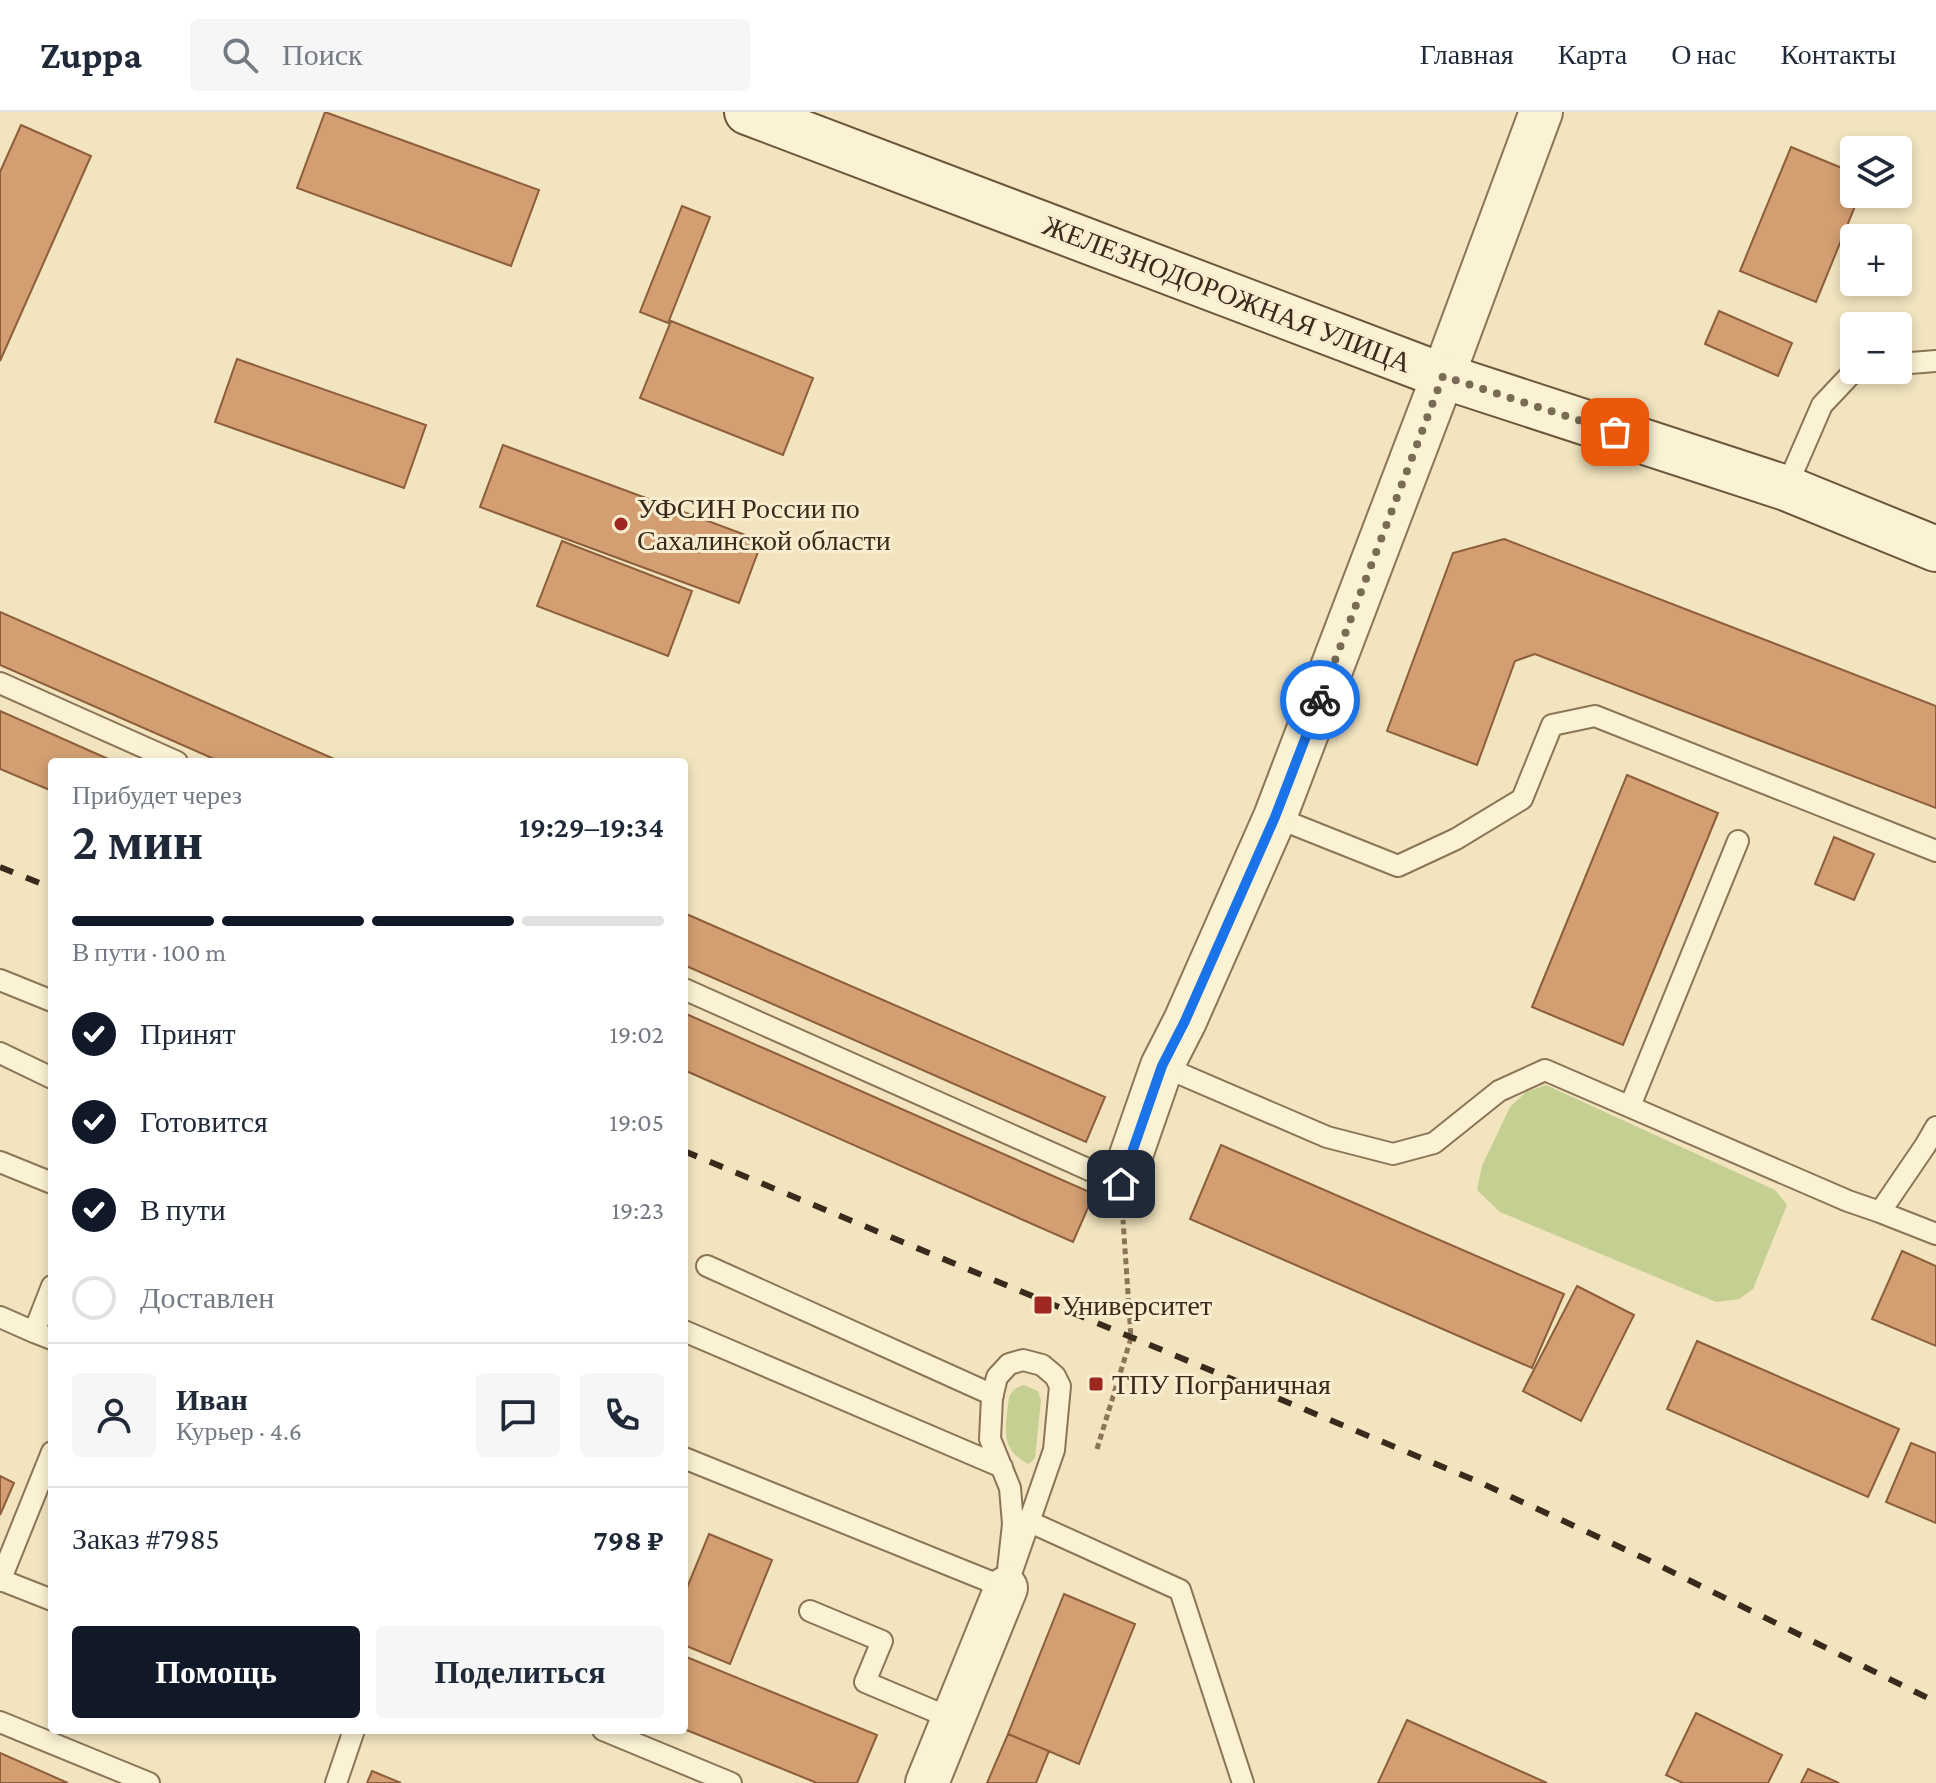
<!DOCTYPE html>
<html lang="ru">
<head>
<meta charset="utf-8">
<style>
	body { margin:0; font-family:"Crimson Pro",serif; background:#f6f6f7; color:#1f2937; height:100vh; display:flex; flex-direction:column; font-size:30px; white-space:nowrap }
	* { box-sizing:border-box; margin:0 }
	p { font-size:26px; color:#747a83 }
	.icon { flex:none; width:44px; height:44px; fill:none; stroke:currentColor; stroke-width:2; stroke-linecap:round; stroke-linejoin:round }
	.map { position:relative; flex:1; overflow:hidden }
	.side { position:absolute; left:48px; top:646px; width:640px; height:976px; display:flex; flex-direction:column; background:#fff; border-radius:8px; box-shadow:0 4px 12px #0003 }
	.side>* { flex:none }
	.controls { position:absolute; left:1840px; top:24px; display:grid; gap:16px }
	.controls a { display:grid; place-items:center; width:72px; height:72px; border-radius:8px; background:#fff; box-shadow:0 4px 12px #0003; font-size:40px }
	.pin { position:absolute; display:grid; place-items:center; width:68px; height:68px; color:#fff; margin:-34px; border-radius:16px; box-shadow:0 4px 12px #0006 }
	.courier { position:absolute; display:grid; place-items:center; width:80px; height:80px; margin:-40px; border:6px solid #1a73e8; border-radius:50%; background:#fff; color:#222; box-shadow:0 2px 10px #0007 }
	.overview em { font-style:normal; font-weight:600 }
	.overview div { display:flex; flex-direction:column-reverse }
	.overview { display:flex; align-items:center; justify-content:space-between; height:136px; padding:0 24px }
	h1 { font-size:52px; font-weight:600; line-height:60px }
	.bar { display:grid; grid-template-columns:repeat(4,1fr); gap:12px 8px; align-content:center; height:96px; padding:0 24px }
	.bar i { height:10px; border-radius:6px; background:#e0e1e3 }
	.bar .on { background:#111827 }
	.bar p { grid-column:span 4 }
	.line { display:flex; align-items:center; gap:20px; padding:0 24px; border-top:2px solid #e0e1e3 }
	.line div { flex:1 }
	.round { display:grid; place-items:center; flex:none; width:84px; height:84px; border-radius:8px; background:#f6f6f7 }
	ol { padding:0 24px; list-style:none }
	li { display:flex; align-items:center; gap:24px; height:88px }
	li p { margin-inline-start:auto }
	li .icon { padding:8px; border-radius:50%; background:#111827; color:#fff; stroke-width:4 }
	li:last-child { color:#747a83 }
	li i { width:44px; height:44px; border:4px solid #e0e1e3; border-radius:50% }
	.primary-button { display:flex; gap:16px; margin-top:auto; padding:16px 24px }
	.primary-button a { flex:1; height:92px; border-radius:8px; background:#111827; color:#fff; font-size:32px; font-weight:600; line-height:92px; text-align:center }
	.primary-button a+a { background:#f6f6f7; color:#1f2937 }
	header { display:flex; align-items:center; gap:48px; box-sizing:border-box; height:112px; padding:0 40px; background:#fff; border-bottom:2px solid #e0e1e3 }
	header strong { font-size:38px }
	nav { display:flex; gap:44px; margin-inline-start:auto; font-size:28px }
	.search { width:560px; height:72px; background:#f6f6f7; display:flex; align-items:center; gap:20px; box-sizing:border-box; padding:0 28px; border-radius:8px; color:#747a83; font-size:30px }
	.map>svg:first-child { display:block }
	.green { fill:#c6cf92 }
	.building { fill:#d29e72; stroke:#8c5e3a; stroke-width:2 }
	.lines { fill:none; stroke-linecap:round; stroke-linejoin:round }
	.lane-casing { stroke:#8b7556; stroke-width:24 }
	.street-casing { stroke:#8b7556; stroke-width:46 }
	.secondary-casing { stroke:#6c5539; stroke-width:48 }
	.path { stroke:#8b7556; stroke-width:5; stroke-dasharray:6 4; stroke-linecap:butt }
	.lane { stroke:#fbf1d3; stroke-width:20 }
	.street { stroke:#fbf1d3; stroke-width:42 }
	.secondary { stroke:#fbf1d3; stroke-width:44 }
	.rail { stroke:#392b1c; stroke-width:6; stroke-dasharray:14 14; stroke-linecap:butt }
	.done { stroke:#796c55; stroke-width:8; stroke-dasharray:0 14.4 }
	.route { stroke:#1a73e8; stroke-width:10 }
	.poi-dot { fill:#9e2722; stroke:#f8eecf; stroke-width:3 }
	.labels { text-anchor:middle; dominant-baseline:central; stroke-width:6; stroke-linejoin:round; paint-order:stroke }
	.street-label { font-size:28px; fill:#392b1c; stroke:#f8eecf }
	.poi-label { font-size:28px; fill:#392b1c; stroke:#f8eecf; text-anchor:start }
</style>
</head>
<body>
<header>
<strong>Zuppa</strong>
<div class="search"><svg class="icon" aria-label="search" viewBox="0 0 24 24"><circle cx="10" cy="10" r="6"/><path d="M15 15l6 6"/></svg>Поиск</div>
<nav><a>Главная</a><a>Карта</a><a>О нас</a><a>Контакты</a></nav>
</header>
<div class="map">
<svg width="1936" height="1671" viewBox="0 0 1936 1671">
	<rect width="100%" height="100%" fill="#f1e4bf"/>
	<path class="green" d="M1546 973 1775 1078 1787 1093 1753 1177 1739 1187 1716 1190 1500 1100 1477 1078 1482 1054 1510 995 1526 980Z
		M1024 1273 1038 1279 1041 1288 1035 1346 1029 1352C998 1338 1006 1313 1009 1285 1012 1278 1017 1275 1024 1273Z"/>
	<path class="building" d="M325 0 539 78 511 154 297 76Z
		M21 13 91 44 0 249V60Z
		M1791 35 1854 61V82H1860L1816 190 1740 159Z
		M682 94 710 105 668 211 640 200Z
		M1719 199 1792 231 1778 264 1705 232Z
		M671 209 813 266 783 343 640 286Z
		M237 247 426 313 404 376 215 310Z
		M503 333 762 429 739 491 480 395Z
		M1504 427 1936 594V696L1535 542 1515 549 1477 653 1387 619 1453 441Z
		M562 429 692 479 668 544 537 494Z
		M0 500 341 650H221L0 553Z
		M0 599 115 650H52V679L0 657Z
		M1627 663 1718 701 1623 933 1532 895Z
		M1834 725 1874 742 1854 788 1815 772Z
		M684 801 1105 985 1086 1030 684 853Z
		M684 901 1094 1082 1073 1130 684 958Z
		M1221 1033 1564 1182 1532 1256 1190 1107Z
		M1902 1139 1936 1154V1234L1872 1207Z
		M1577 1174 1634 1203 1581 1309 1523 1279Z
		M1697 1229 1899 1317 1868 1385 1667 1297Z
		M1911 1331 1936 1341V1411L1886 1390Z
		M0 1364 14 1371 0 1403Z
		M709 1422 772 1448 730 1552 684 1533V1483Z
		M1064 1482 1135 1512 1079 1652 1008 1622Z
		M684 1544 877 1623 857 1671H817L684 1617Z
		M1696 1601 1782 1643 1768 1671H1683L1666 1663Z
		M1407 1608 1547 1671H1378Z
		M1008 1622 1049 1639 1036 1671H987Z
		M0 1641 68 1671H0Z
		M1808 1657 1839 1671H1801Z
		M372 1659 401 1671H367Z"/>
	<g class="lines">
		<defs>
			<path id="lane" d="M1898 252 1936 249
				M1786 376 1822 293 1855 258
				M0 571 177 650
				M1275 705 1398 754 1456 727 1522 687 1552 613 1595 604 1936 739
				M0 868 52 889
				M684 877 1121 1072
				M0 941 52 966
				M1162 954 1327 1025 1393 1042 1434 1031 1499 979 1545 958 1848 1089 1880 1100 1925 1034 1936 1015
				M1630 994 1738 729
				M0 1050 52 1071
				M1880 1100 1936 1122
				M707 1154 993 1283
				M52 1174 34 1220 52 1227
				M0 1205 34 1220
				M684 1219 1002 1355
				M1023 1248 1042 1253 1055 1264 1060 1274 1054 1338 1006 1476 1013 1412 1010 1376 990 1327 992 1286 997 1265 1009 1252Z
				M684 1346 1006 1476
				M1030 1410 1180 1478 1243 1671
				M1 1468 52 1488
				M0 1469 52 1340
				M810 1499 882 1529 865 1570 953 1607
				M0 1610 149 1671
				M603 1618 731 1671
				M336 1671 354 1618"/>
			<path id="street" d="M1121 1072 1162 954 1185 909 1275 705 1443 264 1541 0
				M927 1671 1006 1476"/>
			<path id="secondary" d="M747 0 1443 264 1786 376 1936 437"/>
		</defs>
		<use href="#lane" class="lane-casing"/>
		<use href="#street" class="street-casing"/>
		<use href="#secondary" class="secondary-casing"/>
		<path class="path" d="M1097 1337 1131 1226 1123 1108"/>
		<use href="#lane" class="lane"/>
		<use href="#street" class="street"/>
		<use href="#secondary" class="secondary"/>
		<path class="rail" d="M0 755 52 776
			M684 1039 1479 1370 1648 1448 1936 1590"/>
	</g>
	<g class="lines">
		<path class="done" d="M1320 588 1443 264 1615 320"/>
		<path class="route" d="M1121 1072 1162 954 1185 909 1275 705 1320 588"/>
	</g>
	<g class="poi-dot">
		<circle cx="621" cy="412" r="8"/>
		<rect x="1033" y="1183" width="20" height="20" rx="4"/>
		<rect x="1088" y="1264" width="16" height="16" rx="4"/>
	</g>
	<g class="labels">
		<g class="street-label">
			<text transform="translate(1227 182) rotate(21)">ЖЕЛЕЗНОДОРОЖНАЯ УЛИЦА</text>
		</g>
		<g class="poi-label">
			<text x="637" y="396">УФСИН России по<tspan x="637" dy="32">Сахалинской области</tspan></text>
			<text x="1061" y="1193">Университет</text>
			<text x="1112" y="1272">ТПУ Пограничная</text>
		</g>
	</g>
</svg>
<div class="controls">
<a><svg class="icon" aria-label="layers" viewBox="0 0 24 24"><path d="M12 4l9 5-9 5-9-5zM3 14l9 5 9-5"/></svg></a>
<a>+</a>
<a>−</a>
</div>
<div class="pin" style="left:1615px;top:320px;background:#ea580c"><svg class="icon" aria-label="bag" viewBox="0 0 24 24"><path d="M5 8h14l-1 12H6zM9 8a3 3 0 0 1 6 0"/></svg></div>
<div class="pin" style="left:1121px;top:1072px;background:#1f2937"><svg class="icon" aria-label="home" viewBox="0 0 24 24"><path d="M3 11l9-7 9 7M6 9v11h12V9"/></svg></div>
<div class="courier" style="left:1320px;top:588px"><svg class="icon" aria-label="bike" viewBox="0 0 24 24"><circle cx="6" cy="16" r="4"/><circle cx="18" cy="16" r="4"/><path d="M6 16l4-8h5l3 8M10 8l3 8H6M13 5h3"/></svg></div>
<section class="side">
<div class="overview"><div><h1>2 мин</h1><p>Прибудет через</p></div><em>19:29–19:34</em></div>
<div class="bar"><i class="on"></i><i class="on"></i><i class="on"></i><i></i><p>В пути · 100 m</p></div>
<ol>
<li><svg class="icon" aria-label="check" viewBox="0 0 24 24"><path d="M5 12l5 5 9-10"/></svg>Принят<p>19:02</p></li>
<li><svg class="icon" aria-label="check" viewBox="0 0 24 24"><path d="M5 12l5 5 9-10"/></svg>Готовится<p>19:05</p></li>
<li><svg class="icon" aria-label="check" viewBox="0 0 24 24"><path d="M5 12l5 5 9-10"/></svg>В пути<p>19:23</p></li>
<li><i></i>Доставлен</li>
</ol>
<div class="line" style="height:144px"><a class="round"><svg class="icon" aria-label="person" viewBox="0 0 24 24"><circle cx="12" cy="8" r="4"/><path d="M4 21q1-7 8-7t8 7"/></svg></a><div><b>Иван</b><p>Курьер · 4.6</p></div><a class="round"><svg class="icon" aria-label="chat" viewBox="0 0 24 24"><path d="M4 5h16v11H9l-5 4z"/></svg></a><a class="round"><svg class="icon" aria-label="phone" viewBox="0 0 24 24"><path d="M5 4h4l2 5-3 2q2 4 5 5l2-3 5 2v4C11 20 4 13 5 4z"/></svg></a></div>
<div class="line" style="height:104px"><div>Заказ #7985</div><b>798 ₽</b></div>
<div class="primary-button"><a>Помощь</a><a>Поделиться</a></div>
</section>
</div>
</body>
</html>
